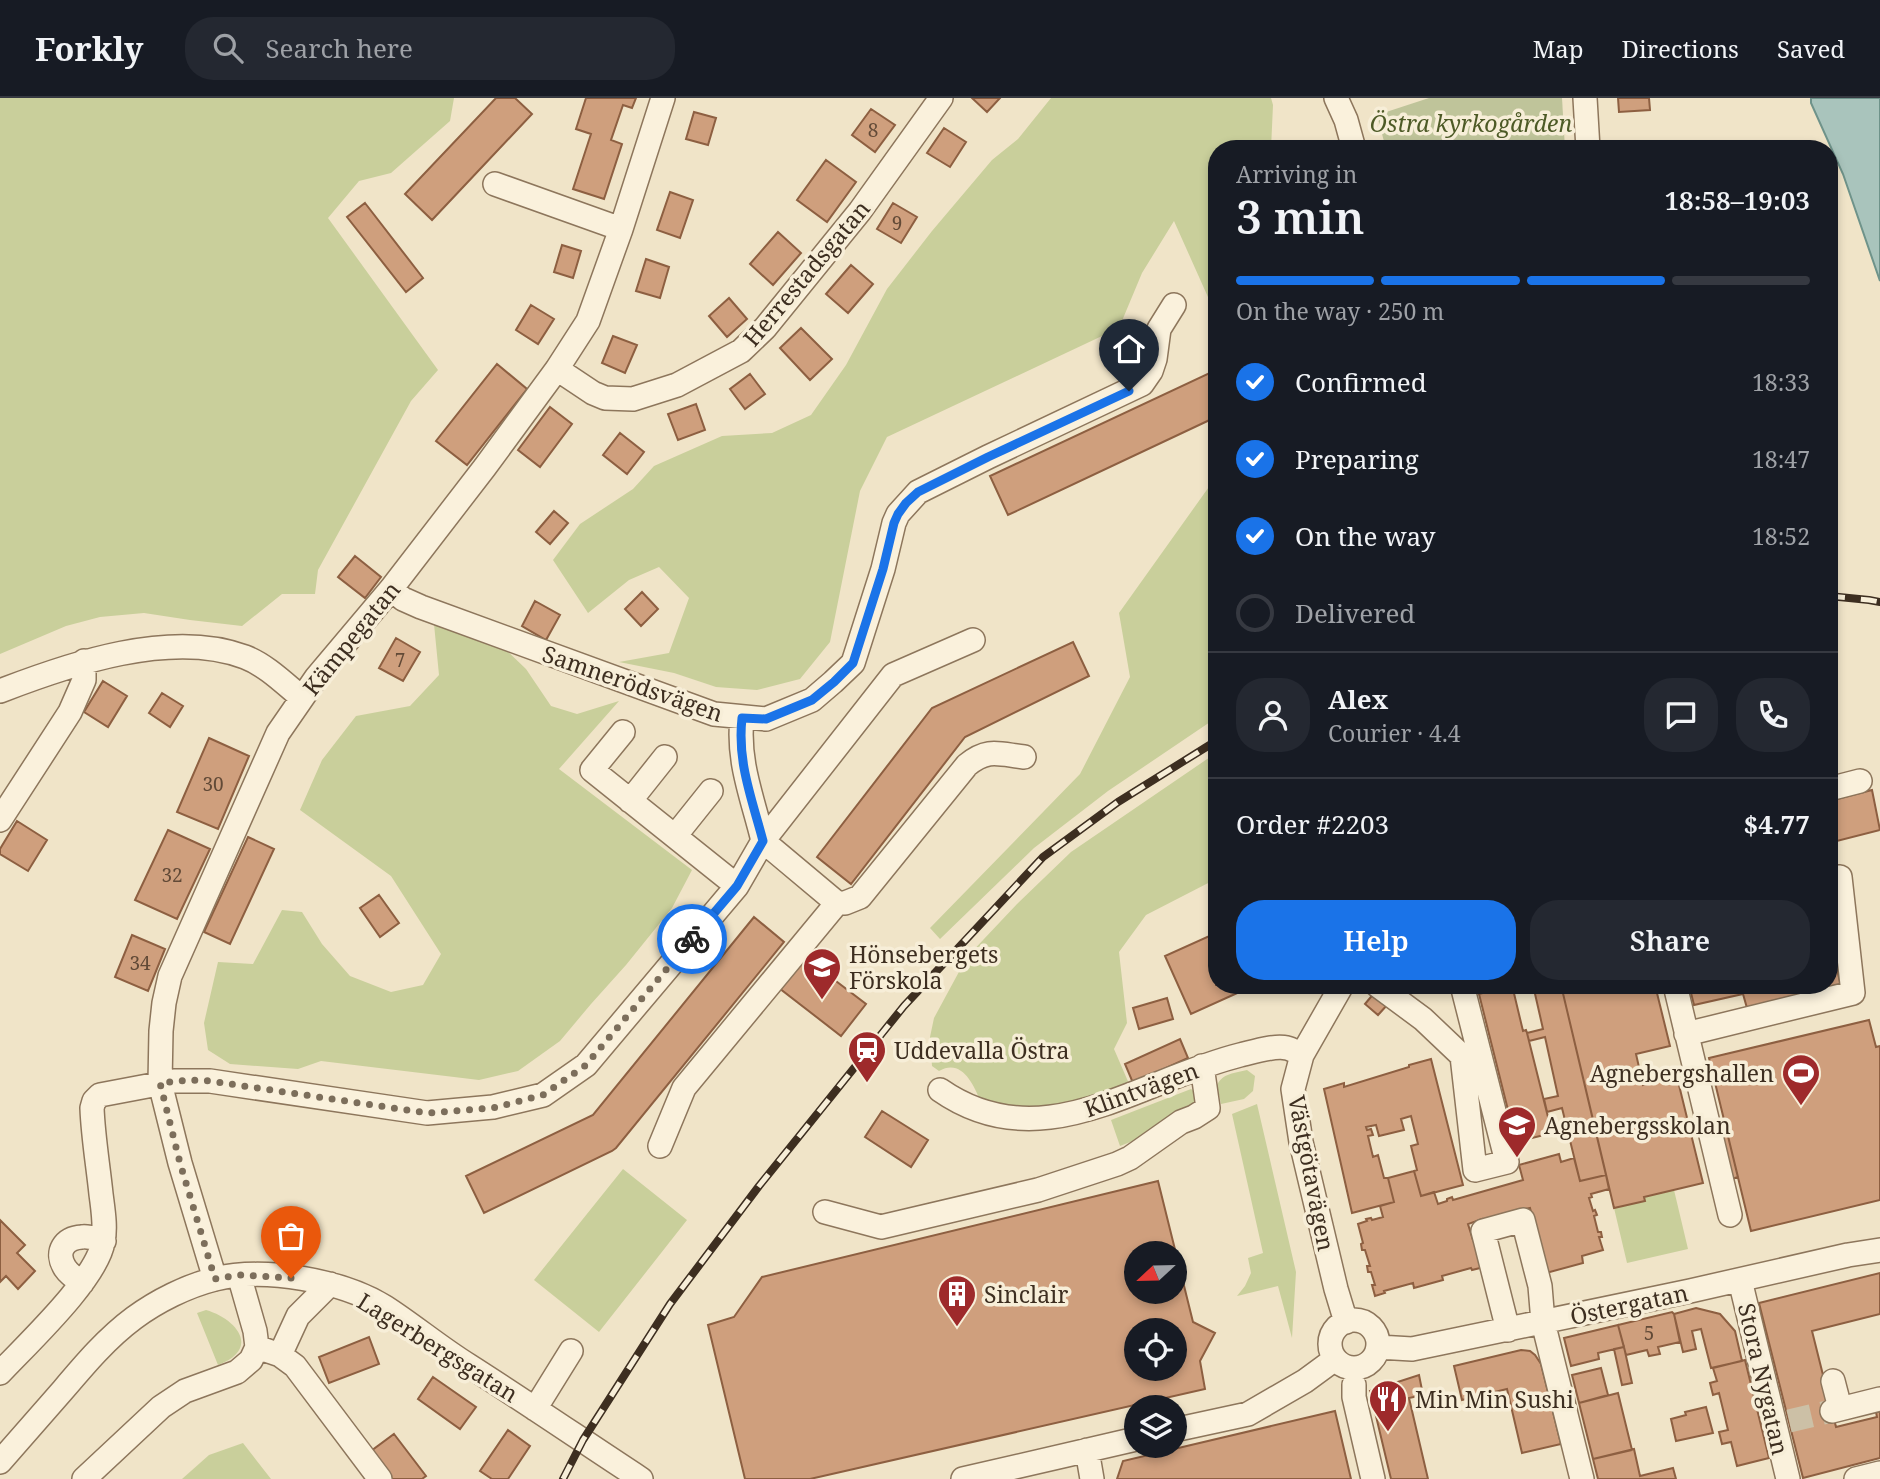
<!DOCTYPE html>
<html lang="en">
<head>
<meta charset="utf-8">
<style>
	body { margin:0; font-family:"Noto Serif",serif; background:#242831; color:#f1f3f6; height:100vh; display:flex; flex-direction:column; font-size:26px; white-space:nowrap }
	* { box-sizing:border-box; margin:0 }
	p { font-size:23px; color:#9ea1a6 }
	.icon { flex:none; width:38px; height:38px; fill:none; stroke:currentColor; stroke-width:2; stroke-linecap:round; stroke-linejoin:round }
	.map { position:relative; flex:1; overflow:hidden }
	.drawer { position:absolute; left:1208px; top:42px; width:630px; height:854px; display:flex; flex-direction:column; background:#171b24; border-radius:28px; box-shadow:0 4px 10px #0003 }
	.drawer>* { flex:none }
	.needle { width:46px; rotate:248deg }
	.fabs { position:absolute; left:1124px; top:1143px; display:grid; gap:14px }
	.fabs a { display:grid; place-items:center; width:63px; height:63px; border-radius:50%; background:#171b24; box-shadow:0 4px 10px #0003; font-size:35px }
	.pin { position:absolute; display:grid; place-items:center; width:60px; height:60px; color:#fff; margin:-72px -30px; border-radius:50% 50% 50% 0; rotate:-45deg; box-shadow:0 0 7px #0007 }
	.pin .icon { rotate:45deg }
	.courier { position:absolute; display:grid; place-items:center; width:70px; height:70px; margin:-35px; border:5px solid #1a73e8; border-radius:50%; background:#fff; color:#222; box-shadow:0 2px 9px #0007 }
	.overview em { font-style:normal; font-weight:600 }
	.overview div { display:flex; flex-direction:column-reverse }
	.overview { display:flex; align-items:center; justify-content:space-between; height:119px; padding:0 28px }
	h1 { font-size:46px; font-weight:600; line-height:52px }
	.bar { display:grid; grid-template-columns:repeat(4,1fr); gap:10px 7px; align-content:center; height:84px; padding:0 28px }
	.bar i { height:9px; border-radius:5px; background:#363941 }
	.bar .on { background:#1a73e8 }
	.bar p { grid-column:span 4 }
	.line { display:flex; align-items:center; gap:18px; padding:0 28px; border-top:2px solid #363941 }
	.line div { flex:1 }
	.round { display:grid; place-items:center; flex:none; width:74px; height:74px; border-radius:28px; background:#242831 }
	ol { padding:0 28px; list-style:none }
	li { display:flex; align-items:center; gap:21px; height:77px }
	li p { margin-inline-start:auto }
	li .icon { padding:7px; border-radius:50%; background:#1a73e8; color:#fff; stroke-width:4 }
	li:last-child { color:#9ea1a6 }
	li i { width:38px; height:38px; border:4px solid #363941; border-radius:50% }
	.button { display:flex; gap:14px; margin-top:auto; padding:14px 28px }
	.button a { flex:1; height:80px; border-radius:28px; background:#1a73e8; color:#fff; font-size:28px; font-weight:600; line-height:80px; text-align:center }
	.button a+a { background:#242831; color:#f1f3f6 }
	header { display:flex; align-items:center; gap:42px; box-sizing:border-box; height:98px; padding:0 35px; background:#171b24; border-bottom:2px solid #363941 }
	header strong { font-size:33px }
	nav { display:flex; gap:38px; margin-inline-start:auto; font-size:24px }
	.search { width:490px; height:63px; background:#242831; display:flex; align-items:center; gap:18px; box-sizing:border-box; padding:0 24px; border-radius:28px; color:#9ea1a6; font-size:26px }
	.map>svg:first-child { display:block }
	.green { fill:#c9cf9b }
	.cemetery { fill:#bfc49a }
	.water { fill:#a9c4bc; stroke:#6f938a; stroke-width:2 }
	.building { fill:#cf9f7d; stroke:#8d5f41; stroke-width:2; fill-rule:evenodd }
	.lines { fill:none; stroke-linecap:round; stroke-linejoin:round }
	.minor-tunnel { stroke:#ccc0a6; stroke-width:23; stroke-dasharray:23 11; stroke-linecap:butt }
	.minor-casing { stroke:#8d765c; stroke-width:26 }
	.minor { stroke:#faf1dc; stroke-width:23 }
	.rail-casing { stroke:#3d2e20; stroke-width:8 }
	.rail { stroke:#f7eed8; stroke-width:5; stroke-dasharray:16; stroke-linecap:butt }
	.done { stroke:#7c6e5b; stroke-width:7; stroke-dasharray:0 12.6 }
	.route { stroke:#1a73e8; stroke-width:9 }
	.labels { text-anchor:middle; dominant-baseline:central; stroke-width:7; stroke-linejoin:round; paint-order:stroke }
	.number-label { font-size:19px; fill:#624a37 }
	.park-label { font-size:23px; font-style:italic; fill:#4d5a26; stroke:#f7eed8 }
	.street-label { font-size:23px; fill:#3d2e20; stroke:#f7eed8 }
	.poi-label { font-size:23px; fill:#3d2e20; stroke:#f7eed8; text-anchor:start }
</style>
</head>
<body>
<header>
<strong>Forkly</strong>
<div class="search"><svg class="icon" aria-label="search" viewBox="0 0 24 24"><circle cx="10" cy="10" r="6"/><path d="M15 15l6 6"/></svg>Search here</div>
<nav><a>Map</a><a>Directions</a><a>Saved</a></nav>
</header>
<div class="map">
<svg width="1880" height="1381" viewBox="0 0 1880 1381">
	<rect width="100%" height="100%" fill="#f0e4c8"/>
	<path class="green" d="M0 0H454L450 23 391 75 359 83 328 120 438 272 411 303 318 472 315 496H282L242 528 190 522 144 515 100 519 66 528 0 556Z
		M1051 0H1271L1273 7 1271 51H1216V217L1174 123 1142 175 1119 230 887 339 860 393 830 544 800 581 757 592 716 589 674 575 619 564 669 555 689 500 659 469 629 482 588 515 553 462 580 426 633 391 654 368 722 338 772 335 811 317 846 267 887 191 932 133 992 62 1018 41Z
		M1216 379V620L1108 693 1034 750 940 841 930 830 1080 676 1130 579 1119 515Z
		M434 526 505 551 526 571 551 608 577 616 619 603 559 671 692 772 672 810 626 867 591 906 560 943 518 973 479 982 321 963 298 971 230 966 208 952 204 925 218 864 253 866 282 812 302 814 322 846 350 878 391 894 423 887 441 856 391 778 300 712 322 662 356 618 410 608 439 577Z
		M1216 655V781L1146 817 1119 854 1127 925 1114 951 1130 988 1096 1004 1021 1010 980 1002C973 985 961 960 939 973L932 968 930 939 934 920 967 859 1017 806 1071 754Z
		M1247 972 1255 978 1253 993 1244 1001 1221 1006 1217 987C1223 975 1235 975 1247 972Z
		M1191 991 1195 994 1198 1003 1143 1039 1120 1048 1111 1022Z
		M1257 1006 1296 1174 1292 1240 1278 1188 1237 1198 1245 1188 1251 1175 1248 1160 1263 1155 1232 1016Z
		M623 1071 687 1122 599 1234 534 1182Z
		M1674 1092 1688 1151 1627 1165 1614 1110 1644 1103V1099Z
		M206 1212C237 1221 261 1251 218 1267L197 1215Z
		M243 1345 271 1381H182L209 1357Z"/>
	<path class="cemetery" d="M1429 0H1562L1565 51H1386L1377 17Z"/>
	<path class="water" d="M1811 0H1880V183L1843 76 1811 5Z"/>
	<path class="building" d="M496 0H515L532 16 432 122 405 96Z
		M586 0H636L632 10 623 7 611 42 622 46 604 101 573 91 591 36 576 31Z
		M972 0H1000L987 14Z
		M1618 0H1649L1650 12 1619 14Z
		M871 11 895 27 875 54 852 37Z
		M694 14 716 20 708 47 686 41Z
		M944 30 966 44 950 69 927 55Z
		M826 62 856 84 827 124 797 102Z
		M670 94 693 102 680 140 657 132Z
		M365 105 423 180 406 194 347 119Z
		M893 105 917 119 901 145 877 131Z
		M778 134 801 155 773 187 750 166Z
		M562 147 581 153 573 180 554 174Z
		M646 161 669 169 660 200 636 193Z
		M851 167 873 186 848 215 826 196Z
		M729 200 747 221 727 239 709 218Z
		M531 207 554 221 538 246 516 232Z
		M801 230 832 261 810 282 780 250Z
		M613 238 637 247 625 275 602 265Z
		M497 266 527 291 467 367 436 343Z
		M1216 272V319L1008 417 990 378Z
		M750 276 765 296 745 311 730 291Z
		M696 306 705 332 678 342 668 316Z
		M550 309 572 326 540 369 518 352Z
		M620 335 644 354 627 376 603 357Z
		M554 413 568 425 550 446 536 434Z
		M355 458 381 479 365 500 338 479Z
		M642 494 658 511 641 528 625 511Z
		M535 503 560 517 546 542 522 528Z
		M396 540 420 554 403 583 379 570Z
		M1073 544 1089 578 965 639 851 786 817 759 932 610Z
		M103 583 127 598 108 629 84 614Z
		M162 595 183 608 170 629 149 615Z
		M209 640 249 658 218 731 177 714Z
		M1872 692 1880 732 1829 745V703Z
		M17 723 47 742 28 773 0 756V751Z
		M168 732 210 751 177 821 135 802Z
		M248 739 274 751 230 846 204 834Z
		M379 797 399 825 380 839 360 810Z
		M754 819 784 844 616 1050 612 1053 484 1115 466 1078 593 1017Z
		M1216 835V887H1255L1191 916 1165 858Z
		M132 837 165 851 148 893 115 879Z
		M1829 846H1831L1841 888 1747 910 1743 896 1694 907 1689 887H1829Z
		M803 858 866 906 841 938 779 890Z
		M1512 887 1523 933 1526 932 1527 935 1552 1035 1516 1044 1479 896Z
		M1533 887H1561L1606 1077 1580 1083 1562 1010 1547 1014 1544 1001 1558 998 1545 939 1529 943 1527 935 1543 931Z
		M1561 887H1655L1670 948 1636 956 1643 987 1677 979 1703 1085 1644 1099 1645 1103 1614 1110Z
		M1375 894 1388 906 1378 917 1365 906Z
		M1167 900 1173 921 1139 931 1133 910Z
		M1869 922 1876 949 1880 948V1102L1751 1133 1709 960Z
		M1180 941 1188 960 1133 985 1125 966Z
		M1431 961 1463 1087 1421 1098 1414 1073 1417 1072 1411 1048 1418 1046 1411 1018 1401 1021 1404 1032 1379 1038 1376 1027 1366 1029 1367 1032 1371 1031 1373 1037 1368 1038 1373 1059 1378 1057 1384 1080H1388L1394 1104 1352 1115 1324 991 1344 985V989L1409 969V967Z
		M882 1013 928 1042 911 1069 865 1039Z
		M1727 1034 1738 1079 1729 1082 1718 1036Z
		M1559 1056 1561 1064 1574 1060 1580 1083 1606 1077 1609 1091 1591 1096 1592 1099 1589 1100 1593 1113 1595 1112 1597 1117 1594 1118 1598 1134H1601L1602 1139H1599L1603 1152 1582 1158 1583 1165 1546 1175 1530 1110 1516 1113 1484 1128 1482 1121 1468 1126 1473 1142 1475 1141 1484 1169 1472 1172 1471 1170 1442 1178 1443 1182 1414 1190 1413 1185 1384 1193 1385 1195 1375 1198 1372 1187H1375L1371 1174H1368L1367 1168H1370L1365 1152H1362L1361 1146 1363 1145 1358 1126 1367 1123 1366 1121 1371 1120 1372 1122 1383 1119 1380 1108 1394 1104 1388 1080 1414 1073 1421 1098 1434 1094 1438 1106 1447 1103V1101L1452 1099 1453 1102 1523 1082 1519 1067Z
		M1158 1083 1193 1224 1215 1235 1200 1263 1205 1291 810 1381H745L708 1227 734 1219 762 1179ZM1136 1155H1174V1194H1136ZM1136 1232H1174V1270H1136Z
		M0 1122 25 1147 17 1155 35 1173 18 1191 6 1178 0 1184Z
		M1880 1175V1216L1812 1233 1836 1329 1877 1319 1876 1314 1880 1313V1360L1803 1380 1759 1205Z
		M1696 1210 1720 1216 1735 1233 1742 1263 1711 1270 1701 1231 1692 1233 1696 1251 1683 1254 1674 1216Z
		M1672 1214 1674 1216 1680 1244 1658 1249 1660 1256 1649 1258 1647 1252 1626 1257 1618 1227Z
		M1618 1227 1624 1249 1598 1255 1599 1261 1571 1268 1564 1240Z
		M369 1239 379 1266 329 1285 319 1259Z
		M1624 1249 1632 1285 1622 1287 1614 1251Z
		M1521 1252 1530 1253 1535 1257 1541 1266 1561 1346 1522 1355 1507 1291 1462 1302 1454 1268Z
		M1745 1262 1769 1360 1737 1368 1731 1344 1722 1346 1719 1334 1728 1332 1719 1295 1713 1297 1710 1285 1717 1283 1713 1270Z
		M1601 1270 1608 1297 1579 1305 1572 1277Z
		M1419 1277 1423 1297 1409 1300 1428 1381H1391L1370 1293Z
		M433 1279 476 1309 460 1331 418 1301Z
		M1618 1295 1632 1352 1593 1361 1579 1305Z
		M1706 1309 1713 1335 1676 1343 1671 1321 1686 1317 1685 1314Z
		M1335 1313 1351 1381H1117L1123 1363Z
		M508 1332 530 1348 508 1381H492L480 1373Z
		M394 1336 426 1378 422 1381H392L371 1353Z
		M1634 1351 1640 1378 1673 1370 1676 1381H1598L1593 1361Z"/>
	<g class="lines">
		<path class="minor-tunnel" d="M1789 1323 1832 1313"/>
		<defs>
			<path id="minor" d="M1336 0 1346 22 1354 51
				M1585 0 1588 51
				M495 86 621 131
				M557 271 593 295 605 300 633 301 677 287 741 253 765 230 860 113 941 0
				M391 491 403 501 421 509 714 616 766 621 812 602 833 584 853 565 883 471 894 425 898 416 918 394 988 359 1142 286 1151 273 1155 261 1159 231 1174 207
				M0 593C70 566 171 531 245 559 266 567 285 586 302 600
				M623 634 592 672 737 788
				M1829 691 1860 683
				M630 703 665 659
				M0 722 70 614 84 582V563
				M675 738 711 693
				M837 805H845L860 799 967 667C988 650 998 656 1024 659
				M1342 887 1302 957 1293 991 1301 1044 1336 1191 1346 1224
				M1377 887 1423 921 1462 958 1475 1072 1507 1064 1462 887
				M1675 887 1730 1117
				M1686 936 1853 895 1840 779
				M940 992C1042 1063 1139 982 1240 957 1253 954 1274 947 1287 950 1292 951 1297 955 1302 957
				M660 1048 684 990 837 805 763 743 893 577 973 542
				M825 1114 881 1129 1038 1092 1117 1066 1130 1060 1181 1024 1194 1019 1208 1010 1202 968
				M215 1181 180 1065 160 985 161 933 164 905 170 878 278 635 316 580 391 491 485 369 557 271 588 223 621 131 663 0
				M1740 1182 1788 1381
				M82 1185C76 1181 69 1176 65 1170 55 1154 64 1140 82 1139 89 1138 96 1141 104 1143
				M1330 1246a24 24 0 1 1 48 0a24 24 0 1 1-48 0Z
				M1508 1232 1483 1133 1523 1122 1540 1188 1543 1224 1582 1381
				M257 1249 280 1257 295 1268 380 1381
				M1378 1249 1412 1251 1690 1193 1848 1157 1880 1152
				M280 1257 298 1218 330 1186
				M0 1275C27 1246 97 1181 103 1144 106 1129 103 1112 101 1096 98 1067 93 1038 92 1010L94 1003 100 997 174 983H210L427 1015 493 1009 543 997 586 967 737 788 763 743C753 701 737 664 742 620
				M1833 1283 1840 1310
				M1354 1287V1299L1373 1381
				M535 1311 571 1253
				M1832 1313 1880 1301
				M1174 1332 1248 1316 1305 1283 1335 1261
				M1087 1352 1092 1381
				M0 1364C21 1340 42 1316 63 1292 85 1266 107 1240 134 1220 157 1203 187 1188 215 1181 265 1169 341 1182 385 1209 413 1227 439 1249 468 1267 526 1304 583 1343 641 1381
				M84 1381 161 1309 185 1293 237 1274 251 1262 257 1249 255 1233 239 1177
				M963 1381 1136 1341
				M1856 1381 1880 1375"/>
		</defs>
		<use href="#minor" class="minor-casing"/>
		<use href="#minor" class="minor"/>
		<defs>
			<path id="rail" d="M1829 498 1869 502 1880 504
				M563 1381 583 1342 670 1206 759 1088 904 908 1043 759 1118 704 1216 643"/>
		</defs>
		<use href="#rail" class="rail-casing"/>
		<use href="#rail" class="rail"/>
	</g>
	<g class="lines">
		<path class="done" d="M291 1180 239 1177 215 1181 180 1065 160 985 191 982 210 983 427 1015 493 1010 543 997 586 967 692 841"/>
		<path class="route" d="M692 841 737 788 763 743C752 701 737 664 742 620L766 621 812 602 834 584 853 565 883 471 894 425 898 416 906 405 918 394 988 359 1129 293"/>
	</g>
	<defs>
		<symbol id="school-pin" viewBox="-11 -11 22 30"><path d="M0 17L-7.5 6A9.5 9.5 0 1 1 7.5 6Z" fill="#9e2a2b" stroke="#f7eed8"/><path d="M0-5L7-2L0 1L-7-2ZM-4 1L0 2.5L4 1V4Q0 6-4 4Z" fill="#fff"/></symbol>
		<symbol id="station-pin" viewBox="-11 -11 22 30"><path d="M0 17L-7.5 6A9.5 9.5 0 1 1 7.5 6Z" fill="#9e2a2b" stroke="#f7eed8"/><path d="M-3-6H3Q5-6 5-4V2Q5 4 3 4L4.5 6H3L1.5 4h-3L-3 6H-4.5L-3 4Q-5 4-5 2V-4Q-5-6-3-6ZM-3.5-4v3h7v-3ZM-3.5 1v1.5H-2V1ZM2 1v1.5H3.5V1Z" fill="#fff"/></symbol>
		<symbol id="stadium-pin" viewBox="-11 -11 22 30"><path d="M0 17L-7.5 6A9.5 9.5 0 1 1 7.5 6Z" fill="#9e2a2b" stroke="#f7eed8"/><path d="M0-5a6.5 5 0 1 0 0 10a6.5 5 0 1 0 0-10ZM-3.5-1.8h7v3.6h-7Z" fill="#fff"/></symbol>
		<symbol id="building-pin" viewBox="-11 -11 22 30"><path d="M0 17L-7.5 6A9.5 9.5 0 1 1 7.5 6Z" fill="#9e2a2b" stroke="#f7eed8"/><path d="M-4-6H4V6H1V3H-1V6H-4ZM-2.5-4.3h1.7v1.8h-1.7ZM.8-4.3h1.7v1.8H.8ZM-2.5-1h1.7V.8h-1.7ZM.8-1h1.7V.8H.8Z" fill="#fff"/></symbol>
		<symbol id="restaurant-pin" viewBox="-11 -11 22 30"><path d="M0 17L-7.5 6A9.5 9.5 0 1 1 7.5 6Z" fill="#9e2a2b" stroke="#f7eed8"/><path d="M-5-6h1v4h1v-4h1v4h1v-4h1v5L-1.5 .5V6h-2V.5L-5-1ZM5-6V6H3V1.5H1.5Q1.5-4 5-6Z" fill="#fff"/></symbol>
	</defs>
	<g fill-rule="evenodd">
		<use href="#school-pin" x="800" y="847" width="44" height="60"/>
		<use href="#station-pin" x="845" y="930" width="44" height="60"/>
		<use href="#stadium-pin" x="1779" y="953" width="44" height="60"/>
		<use href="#school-pin" x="1495" y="1005" width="44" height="60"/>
		<use href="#building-pin" x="935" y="1174" width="44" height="60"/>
		<use href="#restaurant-pin" x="1366" y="1279" width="44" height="60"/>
	</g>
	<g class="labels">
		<g class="number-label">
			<text x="873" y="32">8</text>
			<text x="897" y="125">9</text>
			<text x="400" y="562">7</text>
			<text x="213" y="686">30</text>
			<text x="172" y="777">32</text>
			<text x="140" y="865">34</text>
			<text x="1649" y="1235">5</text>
		</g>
		<g class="park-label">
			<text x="1471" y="25">Östra kyrkogården</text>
		</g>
		<g class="street-label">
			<text transform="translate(806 175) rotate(-50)">Herrestadsgatan</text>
			<text transform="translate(351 540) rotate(-51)">Kämpegatan</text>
			<text transform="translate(633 585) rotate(19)">Samnerödsvägen</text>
			<text transform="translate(1141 991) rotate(-20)">Klintvägen</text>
			<text transform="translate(1312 1075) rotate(79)">Västgötavägen</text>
			<text transform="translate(1629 1206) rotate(-12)">Östergatan</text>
			<text transform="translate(438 1249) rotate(32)">Lagerbergsgatan</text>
			<text transform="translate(1764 1281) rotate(77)">Stora Nygatan</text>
		</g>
		<g class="poi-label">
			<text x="849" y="856">Hönsebergets<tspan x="849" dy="26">Förskola</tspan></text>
			<text x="894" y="952">Uddevalla Östra</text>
			<text x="1774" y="975" text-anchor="end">Agnebergshallen</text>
			<text x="1544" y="1027">Agnebergsskolan</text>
			<text x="984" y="1196">Sinclair</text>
			<text x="1415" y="1301">Min Min Sushi</text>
		</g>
	</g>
</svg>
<div class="fabs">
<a><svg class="needle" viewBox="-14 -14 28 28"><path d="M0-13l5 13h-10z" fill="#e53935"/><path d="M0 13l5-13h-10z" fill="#9ea1a6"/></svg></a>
<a><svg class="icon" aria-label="locate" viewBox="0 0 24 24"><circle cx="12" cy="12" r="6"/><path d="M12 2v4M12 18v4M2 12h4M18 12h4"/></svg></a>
<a><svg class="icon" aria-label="layers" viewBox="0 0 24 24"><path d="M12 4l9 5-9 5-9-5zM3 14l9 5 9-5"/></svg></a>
</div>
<div class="pin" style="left:291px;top:1180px;background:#ea580c"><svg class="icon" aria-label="bag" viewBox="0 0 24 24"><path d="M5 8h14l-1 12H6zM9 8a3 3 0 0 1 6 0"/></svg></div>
<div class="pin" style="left:1129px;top:293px;background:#1f2937"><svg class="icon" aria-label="home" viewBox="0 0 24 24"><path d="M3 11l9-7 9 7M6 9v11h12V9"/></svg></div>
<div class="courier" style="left:692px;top:841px"><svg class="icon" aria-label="bike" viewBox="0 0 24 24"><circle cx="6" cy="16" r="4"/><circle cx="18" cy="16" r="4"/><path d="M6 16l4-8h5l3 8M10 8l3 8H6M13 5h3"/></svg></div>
<section class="drawer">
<div class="overview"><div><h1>3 min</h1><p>Arriving in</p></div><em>18:58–19:03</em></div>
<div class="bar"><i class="on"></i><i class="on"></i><i class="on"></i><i></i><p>On the way · 250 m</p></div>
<ol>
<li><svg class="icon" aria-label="check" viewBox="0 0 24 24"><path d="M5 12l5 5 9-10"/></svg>Confirmed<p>18:33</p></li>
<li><svg class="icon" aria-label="check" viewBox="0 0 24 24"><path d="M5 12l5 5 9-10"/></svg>Preparing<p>18:47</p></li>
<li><svg class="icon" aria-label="check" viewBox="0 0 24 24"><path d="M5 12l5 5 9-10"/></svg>On the way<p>18:52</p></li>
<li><i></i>Delivered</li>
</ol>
<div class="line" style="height:126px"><a class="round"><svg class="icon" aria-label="person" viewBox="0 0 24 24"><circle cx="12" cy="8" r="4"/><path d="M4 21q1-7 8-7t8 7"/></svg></a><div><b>Alex</b><p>Courier · 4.4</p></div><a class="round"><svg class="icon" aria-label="chat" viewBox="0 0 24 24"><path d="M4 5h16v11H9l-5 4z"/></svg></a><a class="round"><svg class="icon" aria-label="phone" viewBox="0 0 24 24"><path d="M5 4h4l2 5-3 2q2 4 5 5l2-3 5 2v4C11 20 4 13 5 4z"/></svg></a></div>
<div class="line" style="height:91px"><div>Order #2203</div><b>$4.77</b></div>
<div class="button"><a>Help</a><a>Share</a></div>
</section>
</div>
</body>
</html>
